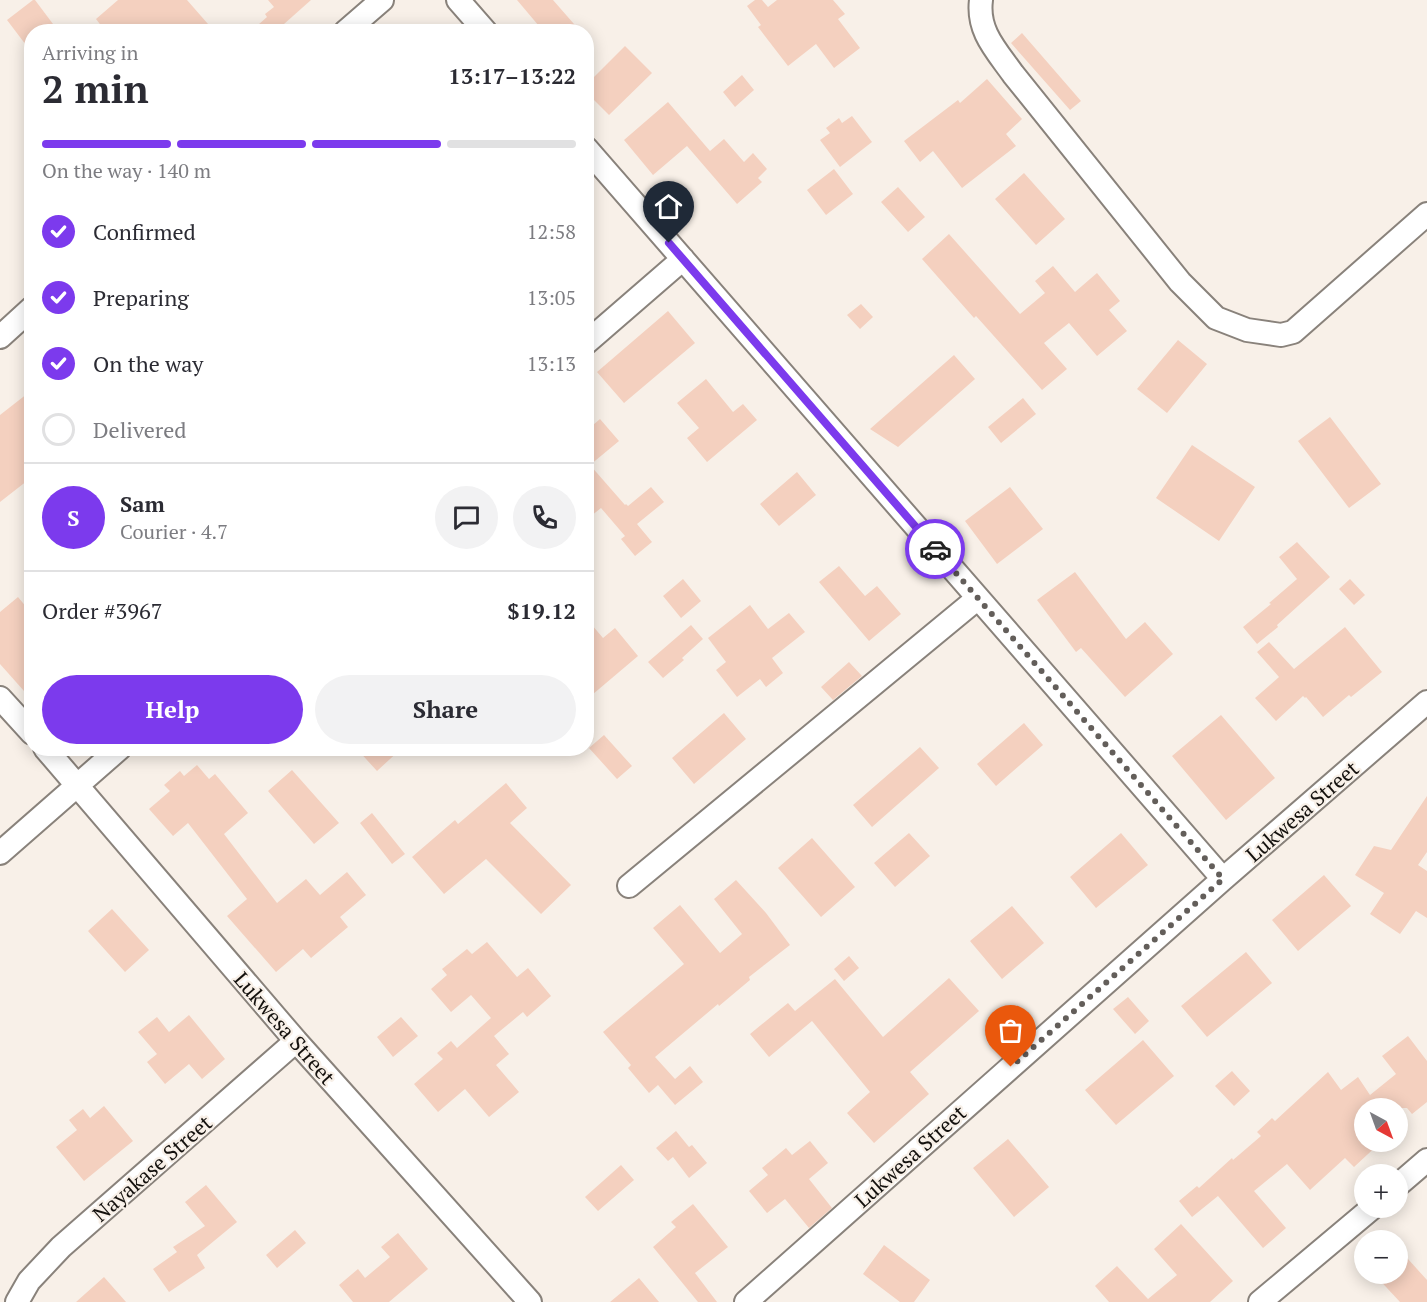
<!DOCTYPE html>
<html lang="en">
<head>
<meta charset="utf-8">
<style>
	body { margin:0; font-family:"PT Serif",serif; background:#f2f2f3; color:#2b2b33; height:100vh; display:flex; flex-direction:column; font-size:22px; white-space:nowrap }
	* { box-sizing:border-box; margin:0 }
	p { font-size:20px; color:#7c7c81 }
	.icon { flex:none; width:33px; height:33px; fill:none; stroke:currentColor; stroke-width:2; stroke-linecap:round; stroke-linejoin:round }
	.map { position:relative; flex:1; overflow:hidden }
	.panel { position:absolute; left:24px; top:24px; width:570px; height:732px; display:flex; flex-direction:column; background:#fff; border-radius:24px; box-shadow:0 3px 15px #0003 }
	.panel>* { flex:none }
	.needle { width:39px; rotate:139deg }
	.controls { position:absolute; left:1354px; top:1098px; display:grid; gap:12px }
	.controls a { display:grid; place-items:center; width:54px; height:54px; border-radius:50%; background:#fff; box-shadow:0 3px 15px #0003; font-size:30px }
	.pin { position:absolute; display:grid; place-items:center; width:51px; height:51px; color:#fff; margin:-62px -26px; border-radius:50% 50% 50% 0; rotate:-45deg; box-shadow:0 0 6px #0007 }
	.pin .icon { rotate:45deg }
	.courier { position:absolute; display:grid; place-items:center; width:60px; height:60px; margin:-30px; border:4px solid #7c3aed; border-radius:50%; background:#fff; color:#222; box-shadow:0 2px 8px #0007 }
	.summary em { font-style:normal; font-weight:700 }
	.summary div { display:flex; flex-direction:column-reverse }
	.summary { display:flex; align-items:center; justify-content:space-between; height:102px; padding:0 18px }
	h1 { font-size:39px; font-weight:700; line-height:45px }
	.bar { display:grid; grid-template-columns:repeat(4,1fr); gap:9px 6px; align-content:center; height:72px; padding:0 18px }
	.bar i { height:8px; border-radius:4px; background:#e1e1e2 }
	.bar .current { background:#7c3aed }
	.bar p { grid-column:span 4 }
	.line { display:flex; align-items:center; gap:15px; padding:0 18px; border-top:2px solid #e1e1e2 }
	.line div { flex:1 }
	.round { display:grid; place-items:center; flex:none; width:63px; height:63px; border-radius:32px; background:#f2f2f3 }
	ol { padding:0 18px; list-style:none }
	li { display:flex; align-items:center; gap:18px; height:66px }
	li p { margin-inline-start:auto }
	li .icon { padding:6px; border-radius:50%; background:#7c3aed; color:#fff; stroke-width:4 }
	li:last-child { color:#7c7c81 }
	li i { width:33px; height:33px; border:3px solid #e1e1e2; border-radius:50% }
	.button { display:flex; gap:12px; margin-top:auto; padding:12px 18px }
	.button a { flex:1; height:69px; border-radius:36px; background:#7c3aed; color:#fff; font-size:24px; font-weight:700; line-height:69px; text-align:center }
	.button a+a { background:#f2f2f3; color:#2b2b33 }
	.map>svg:first-child { display:block }
	.building { fill:#f4d0bf }
	.lines { fill:none; stroke-linecap:round; stroke-linejoin:round }
	.street-casing { stroke:#89827b; stroke-width:26 }
	.street { stroke:#fff; stroke-width:22 }
	.done { stroke:#635e5a; stroke-width:6; stroke-dasharray:0 10.8 }
	.route { stroke:#7c3aed; stroke-width:8 }
	.labels { text-anchor:middle; dominant-baseline:central; stroke-width:4.5; stroke-linejoin:round; paint-order:stroke }
	.street-label { font-size:21px; fill:#13100d; stroke:#f8f0e8 }
</style>
</head>
<body>
<div class="map">
<svg width="1427" height="1302" viewBox="0 0 1427 1302">
	<rect width="100%" height="100%" fill="#f8f0e8"/>
	<path class="building" d="M33 0H35L59 32H32V53L7 20Z
		M118 0H187L215 32H106L96 19Z
		M268 0H311L275 32H250L267 17 265 14 274 7Z
		M517 0H553L581 32H544Z
		M755 0H762L768 7 777 0H833L845 14 838 19 860 48 834 68 816 44 788 66 758 27 761 25 747 6Z
		M1022 33 1081 101 1070 110 1011 43Z
		M625 46 652 73 609 115 586 92V85Z
		M742 75 754 90 735 107 723 92Z
		M987 79 1022 119 1006 134 1016 146 962 188 933 151 920 162 904 141 958 100 960 103Z
		M668 102 710 151 724 139 744 162 753 153 767 169 758 178 762 182 737 204 687 146 653 175 624 140Z
		M852 116 872 142 840 167 820 140 830 133 826 128 839 118 842 123Z
		M834 169 853 194 826 215 807 190Z
		M1024 173 1065 219 1036 245 995 199Z
		M898 187 925 217 908 232 881 202Z
		M949 234 1020 314 1045 293 1035 281 1053 266 1075 292 1097 273 1120 301 1109 310 1127 331 1097 356 1069 323 1044 343 1067 369 1042 390 976 316 974 318 922 259Z
		M861 304 873 317 860 329 847 315Z
		M668 311 695 343 624 403 597 372Z
		M1178 340 1207 364 1167 413 1137 389Z
		M954 355 975 379 898 447 870 429Z
		M706 379 733 412 743 404 757 420 707 462 687 438 699 428 677 403Z
		M32 390V477L0 502V415Z
		M1023 398 1036 414 1001 443 988 427Z
		M1330 417 1381 484 1349 508 1298 441Z
		M600 419 619 441 590 465 625 505 626 504 628 506 651 487 664 502 637 524 652 542 635 556 621 539 625 536 601 508 586 520V431Z
		M1192 445 1255 487 1219 541 1156 498Z
		M797 472 816 495 779 526 760 504Z
		M1010 487 1043 529 997 564 965 521Z
		M1297 542 1330 577 1277 625 1278 627 1257 644 1243 627 1271 604 1269 603 1297 579 1279 557Z
		M839 566 865 596 877 586 901 614 869 641 819 582Z
		M1075 572 1126 639 1145 622 1173 654 1125 697 1081 648 1076 652 1037 600Z
		M683 579 701 601 681 618 663 596Z
		M1350 579 1365 595 1354 605 1339 589Z
		M18 597 32 614V700L0 664V612Z
		M750 605 768 629 789 613 805 632 772 658 783 673 766 687 760 679 737 697 716 670 726 662 708 638Z
		M586 618 603 638 615 628 638 656 586 700Z
		M691 625 703 639 682 658 684 660 663 678 648 662Z
		M1345 627 1382 672 1351 697 1349 695 1323 717 1306 697 1305 698 1303 696 1276 721 1255 698 1279 677 1257 652 1269 642 1294 669Z
		M849 662 862 676 833 700 821 687Z
		M724 713 746 739 694 784 672 758Z
		M1221 715 1275 778 1226 820 1172 756Z
		M1024 723 1043 745 996 786 977 764Z
		M604 735 632 766 617 779 589 748Z
		M920 747 939 768 872 827 853 805Z
		M356 748H402L377 771Z
		M197 765 209 779 215 774 248 813 224 834 277 903 306 879 320 895 347 872 366 895 340 917 348 927 311 958 303 949 276 972 227 916 247 899 188 823 173 836 149 809 170 791 164 785 180 771 184 776Z
		M292 770 339 823 314 844 268 791Z
		M506 783 527 808 510 823 571 885 541 914 486 859 444 894 412 857 455 820 458 824Z
		M1427 796V852L1418 865 1427 871V918L1416 911 1400 934 1370 914 1384 893 1355 875 1374 846 1391 850Z
		M372 813 405 854 392 864 360 823Z
		M909 833 930 856 895 887 874 863Z
		M1121 833 1148 865 1096 908 1070 877Z
		M812 838 855 887 821 917 778 868Z
		M1324 875 1351 906 1298 951 1272 920Z
		M736 880 766 913 790 945 749 977 750 980 719 1006 718 1004 655 1057 675 1079 690 1066 703 1082 675 1105 658 1085 649 1093 628 1068 631 1065 603 1032 684 964 653 928 680 905 720 953 742 934 714 899Z
		M1012 906 1044 943 1002 979 970 941Z
		M112 909 149 950 125 972 88 931Z
		M487 942 517 977 528 968 551 996 527 1017 523 1012 494 1036 509 1054 496 1065 519 1092 489 1117 465 1089 438 1112 414 1084 443 1059 437 1053 451 1041 457 1048 491 1018 471 995 451 1012 431 989 447 975 442 969 467 949 472 954Z
		M1246 952 1272 983 1207 1037 1181 1006Z
		M849 956 859 968 844 981 834 969Z
		M949 978 979 1011 910 1072 929 1094 874 1143 847 1113 870 1092 812 1021 769 1057 750 1034 788 1003 795 1011 835 979 883 1037Z
		M1128 997 1149 1021 1135 1034 1113 1009Z
		M189 1015 225 1059 202 1079 189 1064 165 1084 147 1062 157 1054 138 1032 157 1017 169 1032Z
		M401 1017 418 1036 393 1057 377 1037Z
		M1408 1036 1427 1061V1102L1412 1114 1407 1108H1365V1142H1381L1354 1167 1345 1158 1310 1190 1287 1164 1254 1191 1286 1228 1263 1248 1218 1196 1192 1217 1179 1201 1197 1186 1199 1188 1232 1158 1233 1160 1261 1136 1257 1132 1272 1118 1275 1121 1328 1072 1341 1090 1358 1077 1370 1095 1396 1074 1382 1056Z
		M1143 1040 1174 1076 1116 1125 1085 1090Z
		M1232 1071 1250 1091 1234 1106 1215 1086Z
		M104 1106 133 1141 84 1181 56 1147 77 1130 69 1120 83 1109 90 1118Z
		M676 1131 689 1147 692 1145 707 1163 689 1178 673 1157 668 1161 656 1148Z
		M1008 1139 1049 1187 1014 1217 973 1168Z
		M810 1141 828 1163 809 1179 832 1208 809 1228 785 1199 767 1213 749 1191 768 1175 762 1168 786 1148 792 1155Z
		M621 1165 634 1180 598 1211 585 1197Z
		M206 1185 237 1222 197 1255 205 1268 169 1292 153 1269 177 1252 173 1247 205 1226 185 1202Z
		M693 1204 728 1247 695 1273 717 1302H698L653 1247 676 1227 671 1222Z
		M1181 1224 1233 1281 1210 1302H1109L1095 1286 1117 1266 1148 1299 1177 1275 1154 1249Z
		M295 1230 306 1243 277 1268 266 1255Z
		M398 1233 428 1269 389 1302H353L339 1285 358 1269 365 1278 390 1257 381 1247Z
		M884 1245 930 1280 914 1302H900L863 1274Z
		M1398 1248 1427 1280V1302H1400L1374 1274H1398Z
		M104 1277 126 1302H76Z
		M639 1278 659 1302H610Z"/>
	<g class="lines">
		<defs>
			<path id="street" d="M458 0 486 32
				M981 0C977 31 996 50 1013 74L1180 282 1216 318 1247 330 1281 335 1293 332 1427 214
				M345 32 382 0
				M586 148 1223 879
				M0 337 32 308
				M586 343 683 259
				M0 698 32 733
				M45 748 296 1041 530 1302
				M0 853 120 748
				M629 886 978 598
				M1398 1185 1427 1160
				M17 1302 29 1281 61 1247 296 1041
				M746 1302 1223 879 1427 702
				M1260 1302 1372 1208"/>
		</defs>
		<use href="#street" class="street-casing"/>
		<use href="#street" class="street"/>
	</g>
	<g class="lines">
		<path class="done" d="M935 549 1223 879 1011 1067"/>
		<path class="route" d="M669 243 935 549"/>
	</g>
	<g class="labels">
		<g class="street-label">
			<text transform="translate(1302 811) rotate(-41)">Lukwesa Street</text>
			<text transform="translate(285 1028) rotate(49)">Lukwesa Street</text>
			<text transform="translate(910 1156) rotate(-42)">Lukwesa Street</text>
			<text transform="translate(152 1168) rotate(-41)">Nayakase Street</text>
		</g>
	</g>
</svg>
<div class="controls">
<a><svg class="needle" viewBox="-14 -14 28 28"><path d="M0-13l5 13h-10z" fill="#e53935"/><path d="M0 13l5-13h-10z" fill="#7c7c81"/></svg></a>
<a>+</a>
<a>−</a>
</div>
<div class="pin" style="left:1011px;top:1067px;background:#ea580c"><svg class="icon" aria-label="bag" viewBox="0 0 24 24"><path d="M5 8h14l-1 12H6zM9 8a3 3 0 0 1 6 0"/></svg></div>
<div class="pin" style="left:669px;top:243px;background:#1f2937"><svg class="icon" aria-label="home" viewBox="0 0 24 24"><path d="M3 11l9-7 9 7M6 9v11h12V9"/></svg></div>
<div class="courier" style="left:935px;top:549px"><svg class="icon" aria-label="car" viewBox="0 0 24 24"><path d="M5 17H2v-5l4-1 3-4h7l3 4 3 1v5h-3M9 17h6M6 11h13"/><circle cx="7" cy="17" r="2"/><circle cx="17" cy="17" r="2"/></svg></div>
<section class="panel">
<div class="summary"><div><h1>2 min</h1><p>Arriving in</p></div><em>13:17–13:22</em></div>
<div class="bar"><i class="current"></i><i class="current"></i><i class="current"></i><i></i><p>On the way · 140 m</p></div>
<ol>
<li><svg class="icon" aria-label="check" viewBox="0 0 24 24"><path d="M5 12l5 5 9-10"/></svg>Confirmed<p>12:58</p></li>
<li><svg class="icon" aria-label="check" viewBox="0 0 24 24"><path d="M5 12l5 5 9-10"/></svg>Preparing<p>13:05</p></li>
<li><svg class="icon" aria-label="check" viewBox="0 0 24 24"><path d="M5 12l5 5 9-10"/></svg>On the way<p>13:13</p></li>
<li><i></i>Delivered</li>
</ol>
<div class="line" style="height:108px"><b class="round" style="background:#7c3aed;color:#fff">S</b><div><b>Sam</b><p>Courier · 4.7</p></div><a class="round"><svg class="icon" aria-label="chat" viewBox="0 0 24 24"><path d="M4 5h16v11H9l-5 4z"/></svg></a><a class="round"><svg class="icon" aria-label="phone" viewBox="0 0 24 24"><path d="M5 4h4l2 5-3 2q2 4 5 5l2-3 5 2v4C11 20 4 13 5 4z"/></svg></a></div>
<div class="line" style="height:78px"><div>Order #3967</div><b>$19.12</b></div>
<div class="button"><a>Help</a><a>Share</a></div>
</section>
</div>
</body>
</html>
